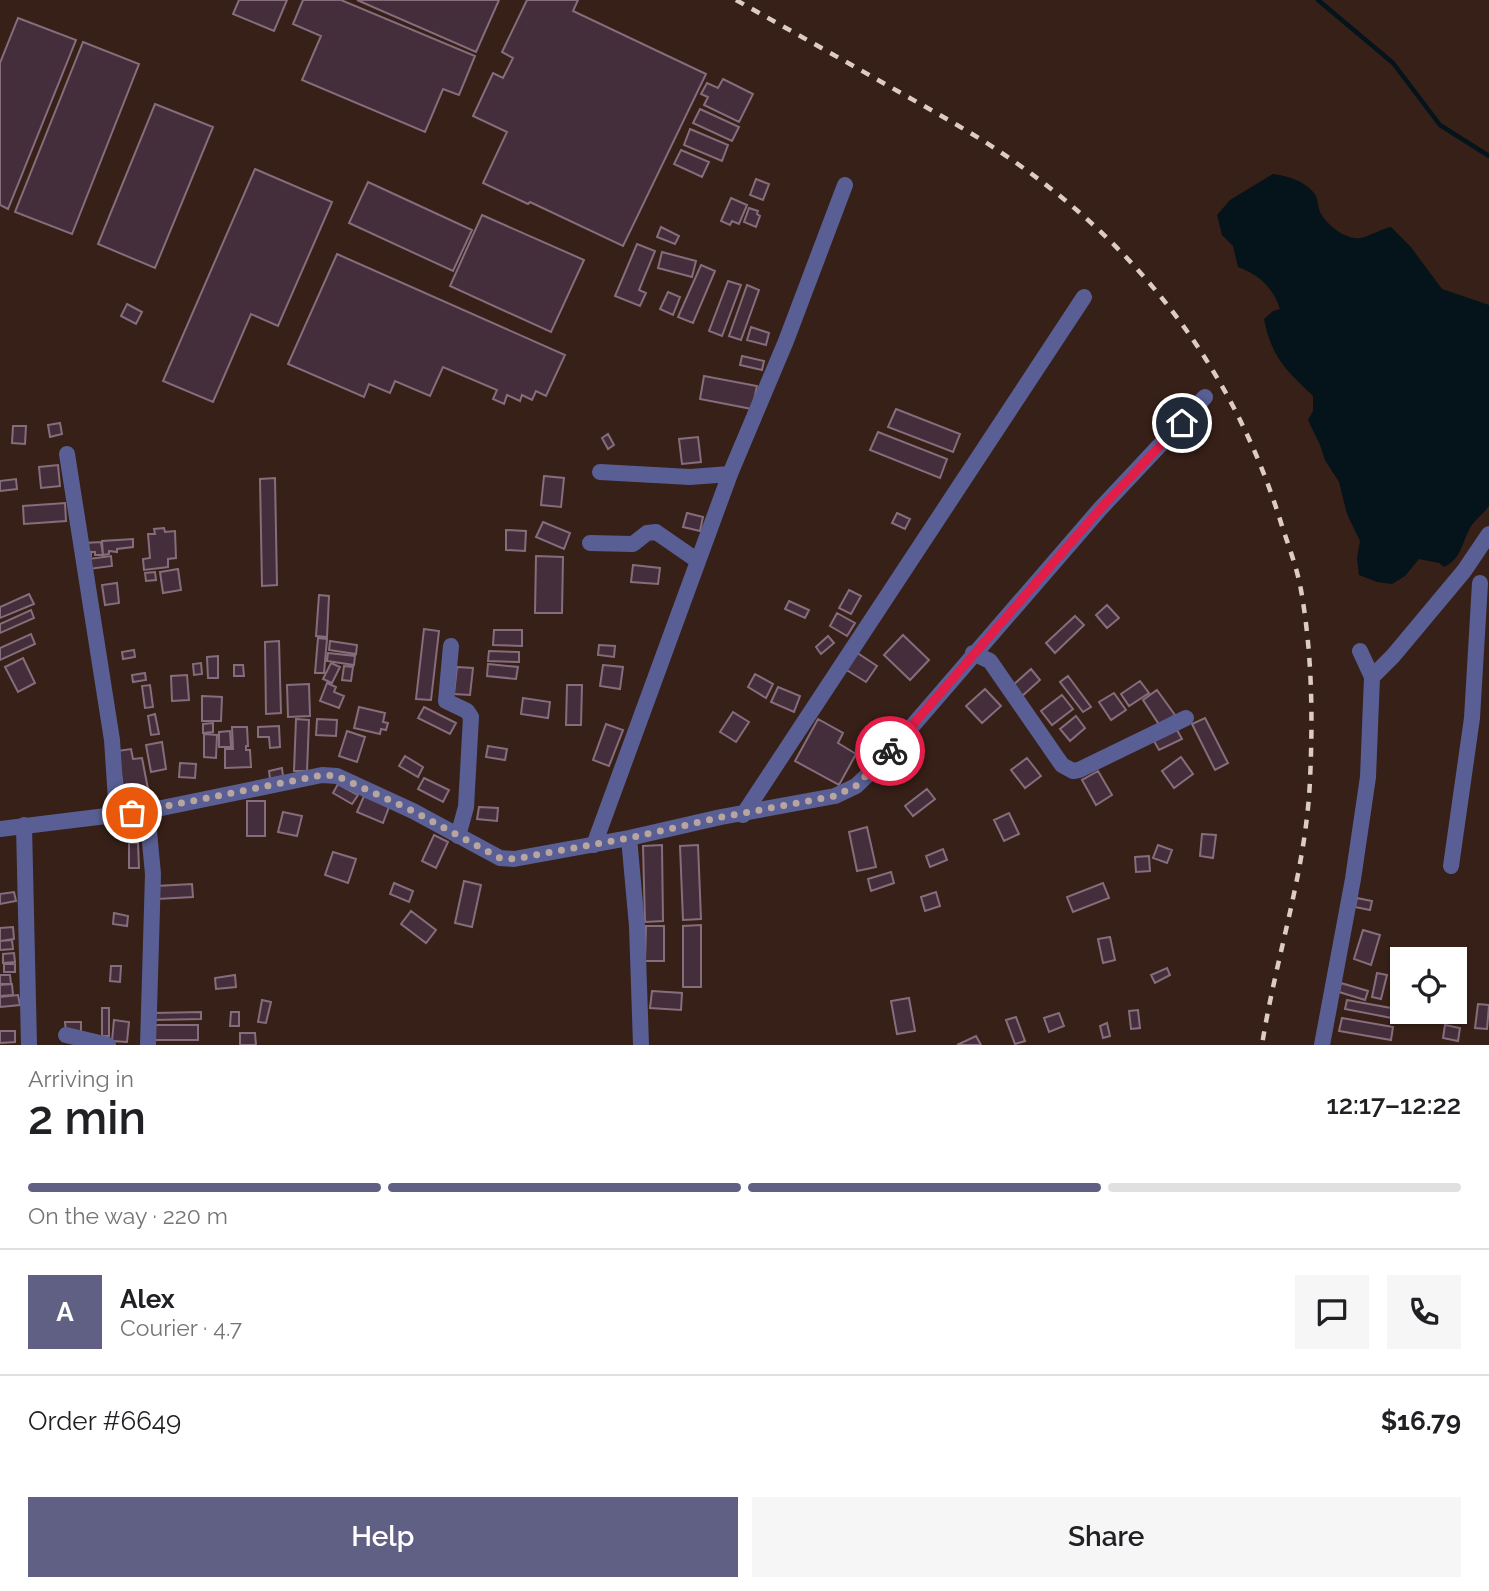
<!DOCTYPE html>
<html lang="en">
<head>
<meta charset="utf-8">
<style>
	body { margin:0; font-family:Raleway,sans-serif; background:#f6f6f6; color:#202124; height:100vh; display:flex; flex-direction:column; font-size:26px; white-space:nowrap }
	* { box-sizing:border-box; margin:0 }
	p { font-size:23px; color:#757577 }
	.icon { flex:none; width:38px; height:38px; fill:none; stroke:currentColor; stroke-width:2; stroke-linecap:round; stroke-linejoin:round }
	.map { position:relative; height:1045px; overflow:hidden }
	.sheet { display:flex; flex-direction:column; background:#fff; flex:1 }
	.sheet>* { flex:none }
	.tools { position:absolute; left:1390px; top:947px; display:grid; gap:14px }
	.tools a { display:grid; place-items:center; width:77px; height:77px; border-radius:0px; background:#fff; box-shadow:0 2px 5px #0004; font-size:35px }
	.pin { position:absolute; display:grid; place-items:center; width:60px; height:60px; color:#fff; margin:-30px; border:4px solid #fff; border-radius:50%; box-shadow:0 2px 7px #0007 }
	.courier { position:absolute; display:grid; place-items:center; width:70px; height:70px; margin:-35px; border:5px solid #e11d48; border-radius:50%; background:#fff; color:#222; box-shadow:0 2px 9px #0007 }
	.head em { font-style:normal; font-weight:600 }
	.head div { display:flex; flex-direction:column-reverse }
	.head { display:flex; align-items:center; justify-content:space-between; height:119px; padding:0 28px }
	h1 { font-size:46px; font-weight:600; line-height:52px }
	.bar { display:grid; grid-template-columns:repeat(4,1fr); gap:10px 7px; align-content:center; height:84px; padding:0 28px }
	.bar i { height:9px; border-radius:5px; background:#e0e0e0 }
	.bar .selected { background:#606084 }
	.bar p { grid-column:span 4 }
	.line { display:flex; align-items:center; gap:18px; padding:0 28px; border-top:2px solid #e0e0e0 }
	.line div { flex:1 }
	.round { display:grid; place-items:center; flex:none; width:74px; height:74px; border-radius:0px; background:#f6f6f6 }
	.cta { display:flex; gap:14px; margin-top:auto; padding:14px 28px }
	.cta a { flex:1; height:80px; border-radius:0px; background:#606084; color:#fff; font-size:28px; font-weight:600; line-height:80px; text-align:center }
	.cta a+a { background:#f6f6f6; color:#202124 }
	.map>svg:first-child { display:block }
	.water { fill:#05131a }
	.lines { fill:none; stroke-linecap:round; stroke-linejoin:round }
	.stream { stroke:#05131a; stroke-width:4.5 }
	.building { fill:#452e3c; stroke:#866d7b; stroke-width:2 }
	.street { stroke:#595f94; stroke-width:16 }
	.rail { stroke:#ddccc6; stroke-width:4.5; stroke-dasharray:9 9; stroke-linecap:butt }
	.done { stroke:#b8a59f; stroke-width:7; stroke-dasharray:0 12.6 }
	.route { stroke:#e11d48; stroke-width:9 }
</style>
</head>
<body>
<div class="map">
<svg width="1489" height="1045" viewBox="0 0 1489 1045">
	<rect width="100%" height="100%" fill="#372018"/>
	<path class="water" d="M1273 174C1288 176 1307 181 1316 196 1318 201 1318 207 1320 212 1327 225 1345 240 1360 238 1368 237 1381 229 1391 227L1410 246 1442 289 1489 305V506C1483 514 1474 521 1470 528 1462 543 1461 559 1444 567L1439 563 1419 559 1405 576 1392 584 1377 582 1359 575 1357 558 1360 541 1347 514 1339 482 1325 460 1320 445 1308 420 1313 411V396C1285 369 1272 358 1264 319L1273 311 1280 309C1273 288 1260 275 1238 267L1233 246 1222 235 1217 215 1230 200Z"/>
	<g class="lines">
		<path class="stream" d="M1318 0 1393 63 1440 125 1489 156"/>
	</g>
	<path class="building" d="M239 0H287L274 31 233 14Z
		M303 0H341L475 56 459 95 443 89 425 132 302 80 321 36 293 24Z
		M357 0H499L476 52Z
		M527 0H578L573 11 706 74 623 246 530 202 528 204 483 183 507 132 473 116 493 73 503 78 513 58 502 52Z
		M18 18 76 40 8 209 0 205V63Z
		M83 42 139 64 72 234 15 212Z
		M723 79 753 94 739 122 704 105 708 97 701 94 707 83 718 88Z
		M155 104 213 127 155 268 98 244Z
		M700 109 739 127 732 141 693 123Z
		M690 129 728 145 722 161 684 145Z
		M681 150 709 162 702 177 674 164Z
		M255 169 332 202 278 326 251 314 213 402 163 381Z
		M756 179 769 184 763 200 750 195Z
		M368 182 472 230 453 271 349 223Z
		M731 198 747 205 739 224 732 221 730 225 721 221Z
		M749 208 758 211 757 214 760 216 756 227 744 222Z
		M482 215 584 260 551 332 450 286Z
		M661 227 679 236 675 244 657 237Z
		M637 244 655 251 639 290 646 293 640 306 615 296Z
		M662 252 696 261 692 277 658 268Z
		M337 254 565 355 546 396 536 391 532 400 522 395 520 401 507 395 504 404 493 399 497 390 443 367 430 396 395 381 390 393 369 384 364 397 288 364Z
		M701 265 715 271 693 323 678 317Z
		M728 281 741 285 722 336 709 331Z
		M747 285 759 290 741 340 729 336Z
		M668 292 680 297 673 315 660 309Z
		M127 304 142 312 136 324 121 316Z
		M751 327 769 333 766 345 747 340Z
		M742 356 764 361 762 370 740 365Z
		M704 376 757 386 752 409 700 399Z
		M896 409 960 434 953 452 888 427Z
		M60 423 62 434 50 437 48 425Z
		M13 426H26L25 444 12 443Z
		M878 432 947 459 940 478 870 450Z
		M608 434 614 445 608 449 602 438Z
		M698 437 701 462 682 464 679 439Z
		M58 465 60 486 41 488 39 467Z
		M544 476 564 478 561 507 541 505Z
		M275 478 277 585 262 586 260 479Z
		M16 479 17 489 0 491V481Z
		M65 503 66 521 24 524 23 506Z
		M687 513 703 517 700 531 683 527Z
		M897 513 910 519 905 529 892 523Z
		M543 522 570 533 564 549 536 537Z
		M164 528 165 532 175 531 176 558 168 559V567L144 570 143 559 150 558 148 534H155L154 529Z
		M506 530 526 531 525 551 506 550Z
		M133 539V547L117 549V552L109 551V554L103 555 102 541Z
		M101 542 103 555H95V552H91V556H85L84 543Z
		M111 556 112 566 89 569 88 559Z
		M536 556 563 557 562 613H535Z
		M633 565 660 568 658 584 631 582Z
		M178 569 181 590 163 593 160 572Z
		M155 572 156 580 146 581 145 573Z
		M117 583 119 603 105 605 102 585Z
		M849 590 861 596 851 614 839 608Z
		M29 594 34 604 0 618V607Z
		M319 595 329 596 327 637 316 636Z
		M789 601 809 610 805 618 785 609Z
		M1107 605 1119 618 1107 628 1096 615Z
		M31 610 34 618 0 633V624Z
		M837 613 855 623 847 636 830 626Z
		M1075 616 1084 625 1055 653 1046 643Z
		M424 629 439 631 431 700 416 699Z
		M494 630H522V646L493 645Z
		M31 634 35 644 0 660V648Z
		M903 635 929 660 910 680 884 655Z
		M828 636 834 643 821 654 816 647Z
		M318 638 327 639 324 673H315Z
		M279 641 281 713 266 714 265 642Z
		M330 641 357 645 356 654 329 650Z
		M599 645 615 646 614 657 598 655Z
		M134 650 135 657 123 659 122 652Z
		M489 651 519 652V662L488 661Z
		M856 652 877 666 866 682 845 669Z
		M328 653 355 656 354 665 327 661Z
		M218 656V678H208L207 657Z
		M23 658 35 683 18 692 5 667Z
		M201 663 202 674 194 675 193 664Z
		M331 663 340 667 332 683 323 679Z
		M488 664 518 667 516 679 487 676Z
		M234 665H243L244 676H234Z
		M603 665 623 667 620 689 600 686Z
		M344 666 353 667 351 681 342 680Z
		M457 667 473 668 470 695 454 694Z
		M1031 669 1040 680 1021 697 1012 686Z
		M145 673 146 680 133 682 132 675Z
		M755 674 773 684 766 698 748 687Z
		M187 675 189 700 172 701 171 676Z
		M1068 676 1091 707 1083 712 1060 682Z
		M1140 681 1149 693 1129 706 1121 694Z
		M327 683 336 687 334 692 344 696 339 708 320 701Z
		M309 684 310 716 288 717 287 685Z
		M150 685 153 707 145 708 142 686Z
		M567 685H582L581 725H566Z
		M778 687 800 696 794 712 771 702Z
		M985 689 1001 706 982 723 966 706Z
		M1157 690 1175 715 1160 726 1143 700Z
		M1114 693 1126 710 1111 720 1099 702Z
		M1062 695 1073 709 1052 725 1041 711Z
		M202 696 222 697 221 721H202Z
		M523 698 550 702 548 718 521 714Z
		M359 707 385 713 383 722 388 723 386 730 381 729 380 734 354 728Z
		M424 707 456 723 450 734 418 718Z
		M733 712 749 722 736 742 720 732Z
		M155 714 159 734 151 735 148 716Z
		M1076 716 1085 728 1070 741 1060 729Z
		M1205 718 1228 763 1215 770 1192 724Z
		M296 719 309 720 307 771H294Z
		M317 719 337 720 336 736 316 735Z
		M818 719 843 733 838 743 856 754 839 785 795 761Z
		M213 723V732L203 733V724Z
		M606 724 623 730 609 766 593 760Z
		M279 726 280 747 270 748 269 737H258V727Z
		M232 727H247L248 746H246V750H250L251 767 225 768V749H233Z
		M1177 730 1182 739 1159 750 1154 741Z
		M230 731 231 747H219V732Z
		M347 731 365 737 357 762 339 756Z
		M204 734 217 735 216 758 204 757Z
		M162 742 166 769 151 772 146 745Z
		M488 746 507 749 505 760 486 757Z
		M131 749 133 759 142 758 148 789 124 793 117 751Z
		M405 756 423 767 418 777 399 766Z
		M1181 757 1193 774 1174 788 1162 771Z
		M1027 758 1041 776 1025 788 1011 770Z
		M180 763 196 764 195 778 179 777Z
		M282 768 283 776 270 779 269 771Z
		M1098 771 1112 795 1096 805 1082 780Z
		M424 778 449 790 443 802 418 789Z
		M338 784 358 795 352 804 333 793Z
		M927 789 935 799 913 816 905 806Z
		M364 796 389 807 383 823 357 812Z
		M247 801H265V836H247Z
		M479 807 498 808 497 821 477 819Z
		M283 812 302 816 297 836 278 832Z
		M1009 813 1019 834 1004 841 994 820Z
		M867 827 876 867 857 871 849 832Z
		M1202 834 1216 835 1213 858 1200 856Z
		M434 835 448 842 436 868 422 861Z
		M129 843H138L139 868H129Z
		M662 845 663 921 645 922 643 846Z
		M698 845 701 919 683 920 680 846Z
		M1158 845 1172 850 1167 863 1153 858Z
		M943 849 947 860 930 867 926 856Z
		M333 852 356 859 348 883 325 875Z
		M1149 856 1150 871 1136 872 1135 857Z
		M891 872 894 883 871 891 868 879Z
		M464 881 481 885 472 927 455 923Z
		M394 883 413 891 409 902 390 894Z
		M1103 883 1109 898 1073 912 1067 897Z
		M192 884 193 897 157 899 156 886Z
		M14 892 16 901 0 904V894Z
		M936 892 940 906 925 911 921 897Z
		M1357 898 1372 901 1370 910 1355 907Z
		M411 911 436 930 426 943 401 924Z
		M114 913 128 916 127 926 113 924Z
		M701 925V987H683V926Z
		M646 926H664V961H645Z
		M13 927 14 939 0 941V928Z
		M1363 930 1380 935 1371 965 1354 959Z
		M1110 937 1115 960 1103 963 1098 939Z
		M12 940 13 949 0 950V941Z
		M1417 951 1430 954 1429 959H1415Z
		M14 953 15 962 3 963V954Z
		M4 964H15V972H4Z
		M111 966H121L120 982 110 981Z
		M1167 968 1170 975 1155 983 1151 975Z
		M1377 973 1387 975 1381 999 1372 997Z
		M0 975H10L11 984H0Z
		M235 975 236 987 216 989 215 978Z
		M1341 983 1368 991 1365 1000 1339 992Z
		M12 984 13 995 0 996V985Z
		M652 991 682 993 681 1010 650 1008Z
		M18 995 20 1005 0 1007V997Z
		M909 998 915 1031 897 1034 891 1001Z
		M262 1000 271 1002 266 1023 258 1022Z
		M1347 1000 1402 1010 1404 1012 1402 1020 1345 1009Z
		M1478 1004 1489 1005 1487 1029 1475 1028Z
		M102 1008H109V1036H102Z
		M1138 1010 1140 1028 1131 1029 1129 1011Z
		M201 1012V1019L153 1020V1013Z
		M231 1012H239V1026H230Z
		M1059 1013 1064 1026 1049 1032 1044 1018Z
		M1016 1017 1025 1041 1015 1044 1006 1020Z
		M1342 1018 1393 1027 1391 1040 1339 1031Z
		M114 1020 129 1022 127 1042 112 1041Z
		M65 1022H81V1033H66Z
		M1107 1023 1110 1036 1103 1038 1100 1026Z
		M155 1025H198V1040H154Z
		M1445 1025 1460 1028 1458 1041 1443 1038Z
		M0 1031H15V1042L0 1043Z
		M240 1033H255L256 1045H240Z
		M976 1036 981 1045H957Z"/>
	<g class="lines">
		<path class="street" d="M67 454 112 740 117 815
			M600 472 690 477 730 474
			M590 543 633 544 647 533 656 532 698 561
			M451 646 446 701 467 711 471 717 466 807 458 836
			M973 653 990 661 1062 765 1073 771 1079 770 1186 718
			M1372 677 1393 656 1464 571 1489 534
			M147 811 153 874 148 1045
			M743 815 1084 297
			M24 825 29 1045
			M0 829 147 811 322 775 337 776 413 811 500 858 514 859 629 838 721 817 835 796 856 786 883 760 1100 509 1205 397
			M629 838 637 926 641 1045
			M594 845 730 474 786 341 845 185
			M1451 866 1472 718 1480 583
			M66 1035 108 1045
			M1322 1045 1353 879 1368 777 1372 677 1360 651"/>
		<path class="rail" d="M736 0C786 28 836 56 885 84 929 109 974 133 1015 162 1145 253 1236 375 1282 526 1289 547 1297 568 1301 590 1312 652 1313 716 1310 780 1306 871 1276 956 1262 1045"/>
	</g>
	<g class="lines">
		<path class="done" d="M132 813 322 775 337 776 413 811 500 858 514 859 629 838 722 817 835 796 856 786 890 751"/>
		<path class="route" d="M890 751 1100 509 1182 423"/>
	</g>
</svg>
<div class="tools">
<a><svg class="icon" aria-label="locate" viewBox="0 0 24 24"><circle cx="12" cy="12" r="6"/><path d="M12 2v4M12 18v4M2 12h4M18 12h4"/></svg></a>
</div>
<div class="pin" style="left:132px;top:813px;background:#ea580c"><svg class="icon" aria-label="bag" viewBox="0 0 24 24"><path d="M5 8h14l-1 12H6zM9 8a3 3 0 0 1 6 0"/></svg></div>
<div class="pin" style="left:1182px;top:423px;background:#1f2937"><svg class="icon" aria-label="home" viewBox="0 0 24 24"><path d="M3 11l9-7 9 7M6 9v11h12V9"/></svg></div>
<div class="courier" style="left:890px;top:751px"><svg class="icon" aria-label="bike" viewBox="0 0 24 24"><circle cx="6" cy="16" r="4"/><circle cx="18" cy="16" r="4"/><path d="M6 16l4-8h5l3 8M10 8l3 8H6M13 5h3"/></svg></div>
</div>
<section class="sheet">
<div class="head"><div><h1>2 min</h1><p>Arriving in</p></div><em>12:17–12:22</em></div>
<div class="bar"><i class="selected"></i><i class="selected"></i><i class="selected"></i><i></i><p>On the way · 220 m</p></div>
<div class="line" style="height:126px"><b class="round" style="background:#606084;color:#fff">A</b><div><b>Alex</b><p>Courier · 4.7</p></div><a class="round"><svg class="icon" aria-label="chat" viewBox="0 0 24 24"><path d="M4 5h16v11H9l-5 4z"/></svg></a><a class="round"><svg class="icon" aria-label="phone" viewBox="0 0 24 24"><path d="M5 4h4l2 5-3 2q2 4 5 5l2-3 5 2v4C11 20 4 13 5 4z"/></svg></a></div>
<div class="line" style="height:91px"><div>Order #6649</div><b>$16.79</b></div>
<div class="cta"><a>Help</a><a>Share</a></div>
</section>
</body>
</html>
